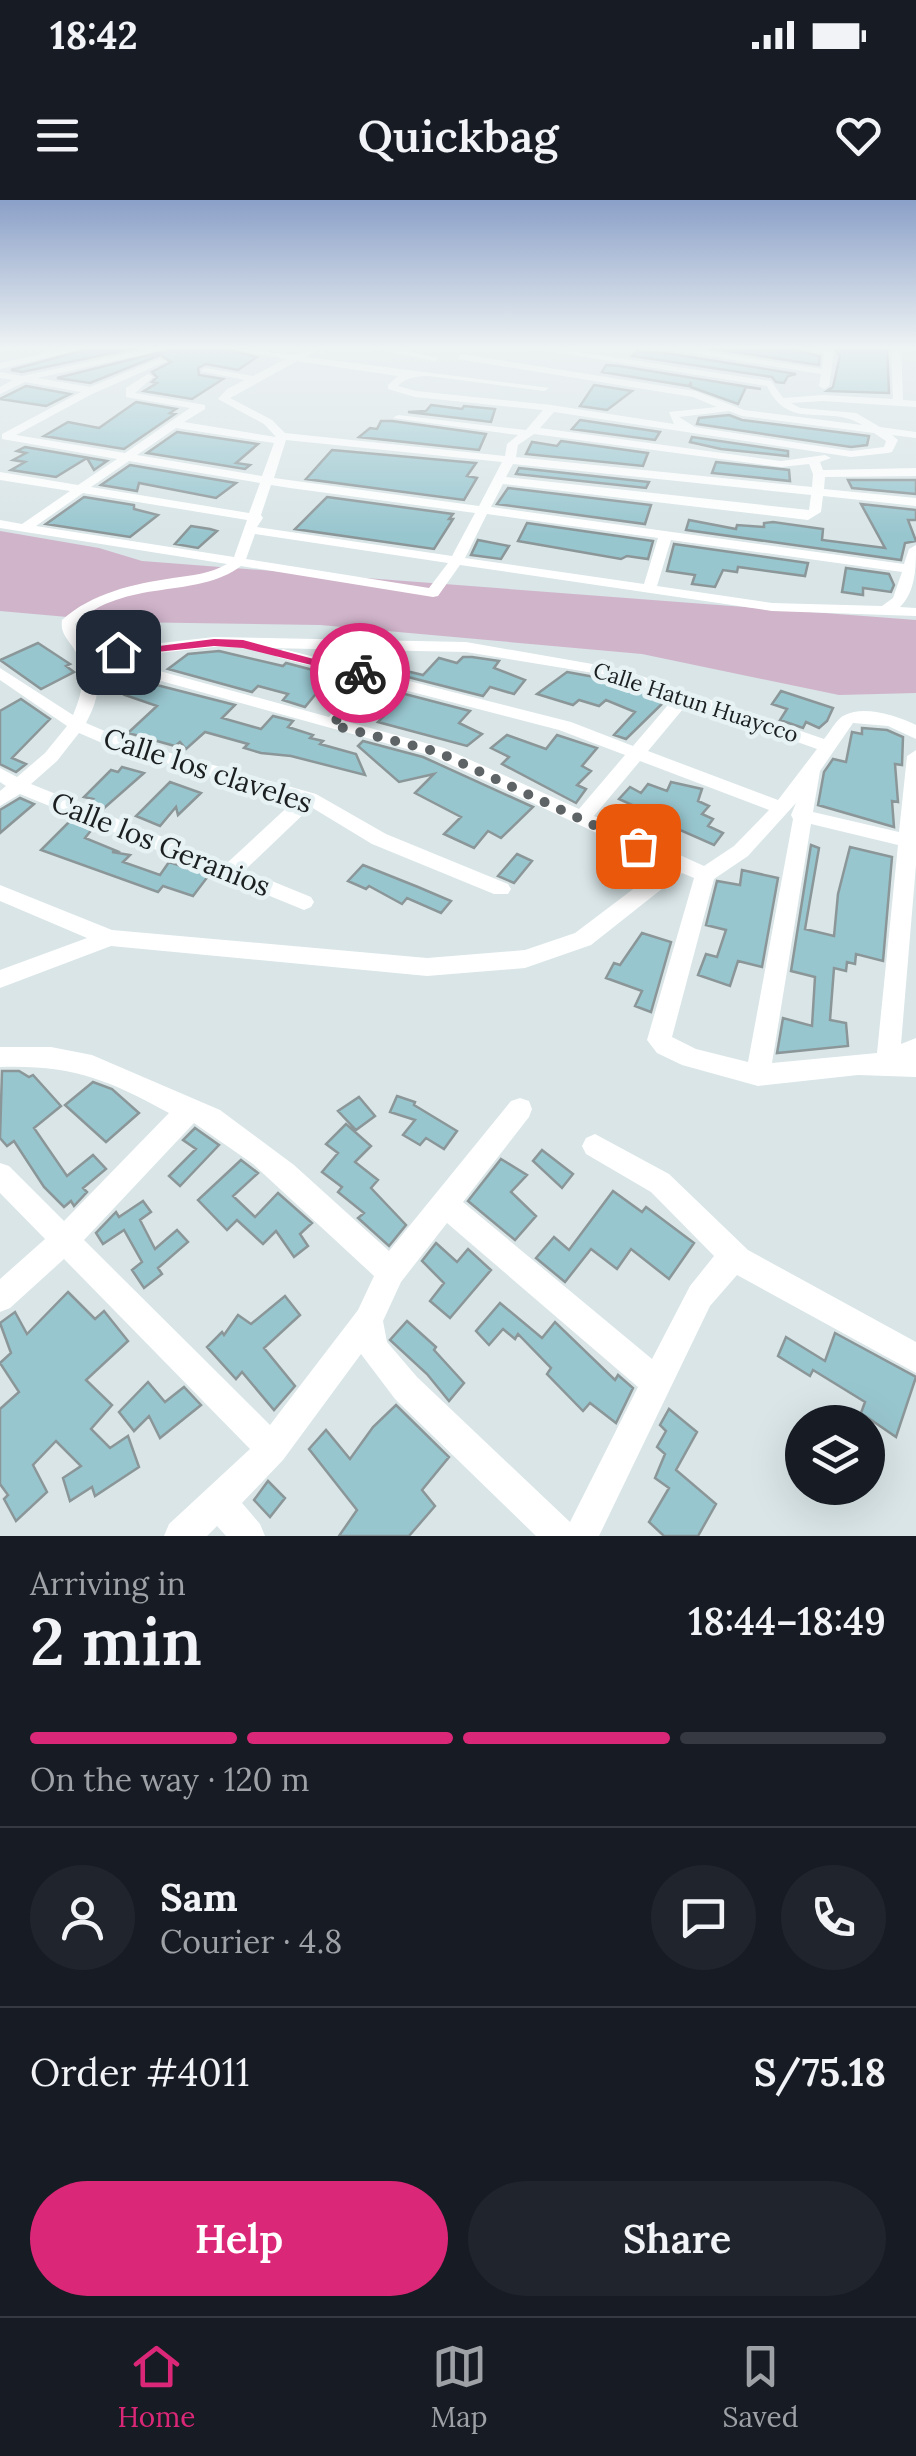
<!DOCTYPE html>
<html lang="en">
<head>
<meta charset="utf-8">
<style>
	body { margin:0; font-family:Lora,serif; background:#20242c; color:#f1f3f6; height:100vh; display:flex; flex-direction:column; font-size:38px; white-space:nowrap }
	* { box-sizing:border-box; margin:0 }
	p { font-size:32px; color:#9ea1a6 }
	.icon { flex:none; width:55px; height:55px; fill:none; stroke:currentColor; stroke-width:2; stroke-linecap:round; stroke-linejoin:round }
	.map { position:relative; height:1336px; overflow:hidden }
	.drawer { display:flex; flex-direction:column; background:#171b24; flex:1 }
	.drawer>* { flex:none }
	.fabs { position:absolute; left:785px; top:1205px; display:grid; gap:20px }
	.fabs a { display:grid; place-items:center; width:100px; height:100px; border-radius:50%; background:#171b24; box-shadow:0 10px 40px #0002; font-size:50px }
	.pin { position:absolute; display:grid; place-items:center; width:85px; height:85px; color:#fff; margin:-42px; border-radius:20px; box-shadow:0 5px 15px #0006 }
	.courier { position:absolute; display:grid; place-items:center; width:100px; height:100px; margin:-50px; border:8px solid #db2777; border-radius:50%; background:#fff; color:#222; box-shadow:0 2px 12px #0007 }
	.head em { font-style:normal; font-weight:600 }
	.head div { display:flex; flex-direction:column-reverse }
	.head { display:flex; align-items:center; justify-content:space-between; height:170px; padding:0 30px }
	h1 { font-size:65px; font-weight:600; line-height:75px }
	.bar { display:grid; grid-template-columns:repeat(4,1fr); gap:15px 10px; align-content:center; height:120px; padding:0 30px }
	.bar i { height:12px; border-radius:8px; background:#363941 }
	.bar .on { background:#db2777 }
	.bar p { grid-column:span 4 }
	.line { display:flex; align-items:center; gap:25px; padding:0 30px; border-top:2px solid #363941 }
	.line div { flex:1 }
	.round { display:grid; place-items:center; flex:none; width:105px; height:105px; border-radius:52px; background:#20242c }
	.action { display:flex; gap:20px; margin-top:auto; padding:20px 30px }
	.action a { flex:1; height:115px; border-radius:60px; background:#db2777; color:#fff; font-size:40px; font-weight:600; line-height:115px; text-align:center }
	.action a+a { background:#20242c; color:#f1f3f6 }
	.status { display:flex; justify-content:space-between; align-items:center; height:70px; padding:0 50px; background:#171b24; direction:ltr }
	.status svg { height:28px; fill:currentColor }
	header { display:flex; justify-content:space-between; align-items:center; height:130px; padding:0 30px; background:#171b24; font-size:45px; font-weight:600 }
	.dock { display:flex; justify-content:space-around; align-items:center; height:140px; border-top:2px solid #363941; background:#171b24; font-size:28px; color:#9ea1a6 }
	.dock a { display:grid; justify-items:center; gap:5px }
	.dock .on { color:#db2777 }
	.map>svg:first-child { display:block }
	.green { fill:#d0b4ca }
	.building { fill:#98c6cf; stroke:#8b9698; stroke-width:2.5 }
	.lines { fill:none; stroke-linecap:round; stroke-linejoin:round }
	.minor { fill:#fff; fill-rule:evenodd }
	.route { fill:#db2777 }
	.done { stroke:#5e6466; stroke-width:10; stroke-dasharray:0 18 }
	.labels { text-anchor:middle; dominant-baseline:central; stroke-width:9; stroke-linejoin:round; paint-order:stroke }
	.far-street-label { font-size:22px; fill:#1b1f20; stroke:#e6f2f4 }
	.street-label { font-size:28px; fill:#1b1f20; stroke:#e6f2f4 }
</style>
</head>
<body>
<div class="status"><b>18:42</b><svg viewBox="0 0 49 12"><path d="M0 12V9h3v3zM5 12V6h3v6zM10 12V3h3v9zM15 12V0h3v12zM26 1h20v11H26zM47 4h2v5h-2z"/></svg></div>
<header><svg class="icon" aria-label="menu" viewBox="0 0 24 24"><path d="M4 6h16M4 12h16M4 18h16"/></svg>Quickbag<svg class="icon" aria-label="heart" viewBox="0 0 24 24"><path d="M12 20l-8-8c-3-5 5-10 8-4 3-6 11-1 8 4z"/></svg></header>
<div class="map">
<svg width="916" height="1336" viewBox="0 0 916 1336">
	<rect width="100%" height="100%" fill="#d9e5e7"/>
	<path class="green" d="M0 331 99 348 142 361 916 420V493L839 495 642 454 320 425 124 422 0 411Z"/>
	<path class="building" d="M95 147H141L22 172 11 170Z
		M181 147H218L257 157 238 170 206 164 198 168 199 175 223 179 192 199 144 191 157 183 152 182 157 177 152 172 171 162 160 155 90 183 57 178Z
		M702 147 774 151 783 147 820 156 819 165Z
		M834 147H887L889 193 827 191 833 187 840 156Z
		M637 151 672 154 796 174 788 176 784 183 776 182 772 177 632 156Z
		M606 165 619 166 761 189 746 187 738 204 691 187V182L689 186 602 172Z
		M594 185 632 191 607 210 580 206Z
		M26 186 70 194 46 206 0 199Z
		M136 202 176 209 170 213 175 214 124 249 44 236 68 222 99 228Z
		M431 205 462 209 464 206 495 209 491 222 408 212 426 211Z
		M729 215 742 220 869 236 867 245 851 247 697 224 699 218Z
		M580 220 660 232 655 240 572 229Z
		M381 221H392L486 234 479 250 359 237 370 228 377 229Z
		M177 232 258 244 236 263 250 265 245 269 147 253Z
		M692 237 788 251V256L721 249 690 242Z
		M561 241 648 253 643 266 526 254 532 242 557 246Z
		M25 247 107 261 94 270 87 258 56 277 11 270 25 262 13 260 26 253 17 251Z
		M332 250 476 263 467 276 477 278 464 300 306 279Z
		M716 262 789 270 790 281 712 273Z
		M130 265 236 283 216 298 139 283 137 291 101 285Z
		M519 268 649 282 646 288 516 274Z
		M848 280H916V294L852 288Z
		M508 288 651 305 645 324 497 304Z
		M84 297 134 305V309L158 315 130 337 46 324Z
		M327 297 453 314 449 319H453L434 349 295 329Z
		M861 304 916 310V320H908L916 341 905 343 901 360 686 330 689 320 736 329 737 325 764 327V323L773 322 823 329 822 340 885 348Z
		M527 323 653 341 648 359 627 356 621 359 518 341Z
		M191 326 210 329 217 331 198 348 175 344Z
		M478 340 509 346 501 359 471 355Z
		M674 344 808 363 805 376 738 367 737 372 723 370 715 387 692 384 695 375 667 371Z
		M846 368 889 374 894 385 891 392 863 388V395L842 392Z
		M38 443 70 464 66 466 74 472 41 489 0 460Z
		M219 451 283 466 286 463 355 481 342 496 319 490 305 507 283 500 288 494 258 486 252 492 168 469 188 454Z
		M317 454H374L369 462 423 475 439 458 457 463 463 457H472L499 461 494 468 525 480 514 494 490 487 483 496Z
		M567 472 611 480 667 499 626 539 614 535 635 512 606 500 599 506 579 500 573 505 537 494Z
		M141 481 235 505 222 518 261 529 273 516 293 521 288 527 313 535 310 538 323 541 320 544 356 554 365 575 291 556 261 553 244 548 248 544 205 532 186 549 180 542 175 546 128 533 157 506 125 495Z
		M378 487 470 511 459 523 482 534 467 546 378 522 387 513 364 504Z
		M781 491 833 508 827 521 819 528 806 522 803 528 780 520 787 509 772 504Z
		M21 499 50 519 12 558 26 564 16 572 0 564V511Z
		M862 528 887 530 903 537 902 565 895 564 898 602 892 601 894 627 818 605 824 572 833 559 846 562 852 532 862 534Z
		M507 535 546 549 557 535 597 548 582 566 591 571 577 585 586 589 576 603 502 564 509 557 491 548Z
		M363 541 423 557 533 607 501 638 488 631 474 648 444 634 461 617 415 593 434 574 399 582 358 546Z
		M122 567 144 573 103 609 89 603 93 599 84 597 111 570 118 572Z
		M170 582 201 593 178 615 176 607 160 626 136 616Z
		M671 582 702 589 698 601 709 606 702 614 713 619 708 626 723 633 714 645 678 629 665 644 641 633 650 623 632 614 639 608 619 599 630 587 641 593 648 584 667 591Z
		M20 598 34 604 0 633V610Z
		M72 619 93 628 85 638 117 651 112 652 130 655 123 662 160 675 169 662 209 675 193 696 163 686 158 692 41 650Z
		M811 645 819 648 805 729 834 736 838 694 850 647 892 657 883 761 856 754 855 764 847 762 846 771 834 768 830 820 846 823 848 846 777 853 783 818 812 826 815 777 791 771Z
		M517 654 532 661 514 683 498 676Z
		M363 665 418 687 451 701 441 713 407 698 402 704 369 686 366 689 348 681Z
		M742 670 778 678 762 767 738 761 730 786 698 775 706 754 717 757 726 730 706 725 717 681 740 685Z
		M642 733 671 742 651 812 635 806 642 791 606 778 614 763 620 765Z
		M2 871H19L29 877 33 875 61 906 34 928 67 976 93 955 106 969 83 988 87 992 74 1006 71 1001 64 1007 44 987 14 941 7 946 0 938Z
		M93 882 112 889 139 913 106 942 65 905Z
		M397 896 415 902 414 905 457 931 444 949 426 938 420 945 403 935 415 920 390 912Z
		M359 897 375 916 356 930 338 911Z
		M346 924 371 946 355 962 378 980 371 988 406 1025 389 1046 358 1018 364 1013 338 992 342 987 322 972 338 953 326 944Z
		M195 928 219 945 180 986 169 976 196 949 183 940Z
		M542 950 573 974 562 988 533 961Z
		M501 959 527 975 511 992 536 1016 515 1040 468 1001Z
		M241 960 258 973 233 996 255 1017 278 993 312 1023 300 1034 308 1046 294 1057 276 1031 263 1044 237 1020 227 1030 198 1000Z
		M613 991 642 1012 646 1007 694 1043 669 1079 631 1049 617 1069 591 1049 565 1082 536 1058 554 1037 569 1050Z
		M143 1001 151 1012 140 1020 155 1049 177 1030 188 1042 158 1068 162 1074 144 1088 132 1070 142 1062 124 1030 103 1044 96 1033 116 1012 119 1017Z
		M436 1043 457 1062 468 1049 491 1070 450 1118 430 1101 444 1083 422 1061Z
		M68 1092 95 1119 104 1111 128 1141 86 1180 112 1205 91 1229 110 1248 128 1236 139 1267 95 1296 92 1287 70 1301 63 1278 81 1266 56 1241 33 1265 47 1292 16 1321 4 1299 8 1295 0 1284V1209L19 1192 0 1163 11 1153 0 1123 15 1112 27 1134Z
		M285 1096 300 1115 264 1148 295 1186 274 1210 242 1172 236 1179 207 1147 222 1132 224 1135 238 1115 251 1124Z
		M500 1103 542 1138 555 1122 615 1180 618 1175 633 1188 616 1223 590 1203 583 1211 547 1174 551 1168 518 1134 515 1139 503 1129 489 1145 476 1131Z
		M407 1121 436 1147 434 1150 464 1183 449 1201 427 1174 390 1140Z
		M835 1133 916 1177 896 1237 861 1213 865 1202 813 1170 810 1176 778 1156 786 1137 825 1161Z
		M148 1182 165 1202 184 1187 201 1205 160 1238 149 1216 134 1231 119 1212Z
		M396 1205 449 1257 422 1290 435 1306 409 1336H339L357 1310 309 1249 326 1230 350 1259 373 1227Z
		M669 1209 697 1232 676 1270 716 1304 698 1336H664L649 1322 669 1288 655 1278 665 1254 657 1247 666 1231 660 1225Z
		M268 1281 285 1298 270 1317 254 1300Z"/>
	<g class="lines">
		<path class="minor" d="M0 147H15L0 152Z
			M74 147H91L0 169V163Z
			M159 147H177L37 178 90 187 159 159 167 161 92 194 16 235 125 253 190 208 126 197V188L148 174 153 177 135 193 205 205V209L184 222 276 237 264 224 218 199 227 189 245 180 200 171 205 168 253 176 286 159 222 147 295 155 311 147H323L306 157 549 188 544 191 429 176C419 176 405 177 398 186L416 191 551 205 674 224 669 212 717 207 693 197 458 159 461 154 695 191 744 210 862 225C829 203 789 233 767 186L522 147H545L771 181 783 198 823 195 893 199 891 147H901L903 200 916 201V207L823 201 791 203 800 208 856 213 880 227 916 232V238L892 235 898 240 892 252 888 253 851 257 554 212 540 228 781 261 825 255 831 258 820 262 823 270 916 268V276L825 277 824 289 916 298V306L823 296 821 312 808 320 503 284 491 307 904 364 909 349 916 345C916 367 916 391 900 407L916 408V416L772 411 460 365 438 396 433 397 241 366C196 400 126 377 75 424L91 451 214 437 466 442 621 469 824 539C830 532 837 518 845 515 864 505 898 516 916 525V539L888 526 853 523 820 571 813 612 899 632 907 556 916 550V665L901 844 916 838V877L858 875 758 886 682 865 657 853 647 840 694 678 682 673 591 745 525 768 427 776 111 746 0 788V770L87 738 0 701V685L112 730 427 758 525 750 575 733 665 665 432 556 96 463C101 485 97 503 86 523L128 541 316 594 386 634 508 684 511 689 508 694H494L372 644 311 607 245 670 311 697 314 702 311 707 304 710 20 594 0 606V591L6 586 0 582V568L17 577 45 553 67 526 0 480V468L73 515C82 494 88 470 74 449 67 438 60 433 62 420 92 393 133 384 173 378 192 375 210 374 227 364L0 328V320L22 324 70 291 0 280V272L78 285 117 259 2 239V234L81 192 25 182 0 194V187L13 180 0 178V172L22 176ZM297 161 398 176 388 185V189L415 197 543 210 526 230 398 215 393 218 518 235 507 244 505 256 285 233 272 220 230 198ZM729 211 742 216 874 233 886 241 884 247 851 251 695 227 679 217ZM176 228 274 243 262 276 137 255ZM534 234 781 267 809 264 813 274 812 287 516 257 518 245ZM286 240 502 262 479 306 274 278ZM129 261 260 283 249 313 91 287ZM513 264 811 295 809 310 506 277ZM271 285 290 288 475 313 452 356 257 327 263 318 261 315ZM83 293 247 320 234 357 36 326ZM487 314 658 338 644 384 465 358ZM255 334 448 363 429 388 246 359ZM671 340 902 372 893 398 882 406 772 403 657 386ZM214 447 466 452 612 476 674 498 633 546 571 522 283 449 275 454 277 457 362 479 329 517 112 458ZM377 483 559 530 625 555 579 609 444 548 344 521ZM688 503 817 549 778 600 648 551ZM79 533 116 549 295 600 227 663 31 584 57 561ZM640 561 769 610 734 646 704 666 594 616ZM796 603 791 615 793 619 748 862 696 849 672 837 714 679 748 656ZM811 624 898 645 877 853 772 863Z
			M367 147H387L439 158 434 161Z
			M654 147H677L822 169 824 153 792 147H819L834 151 829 186 824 189 819 186 821 174Z
			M0 847H51L92 855 220 910 294 965 389 1051 511 901 520 898 529 901 532 909 529 917 463 1002 652 1159 690 1086 714 1056 651 992 586 954 582 946 586 938 595 934 669 974 748 1050 916 1142V1173L737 1075 710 1106 599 1336H536L395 1199 361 1154 283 1260 242 1303 260 1324 265 1336H226L217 1326 207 1336H164L169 1324 250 1249 64 1059 10 1108 0 1112V1079L45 1039 0 993V963L9 966 64 1021 169 913C106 879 73 865 0 867ZM194 923 253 964 374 1076 358 1110 270 1225 84 1040ZM447 1023 638 1187 570 1322 417 1177 387 1142 383 1121 401 1082Z"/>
	</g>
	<linearGradient id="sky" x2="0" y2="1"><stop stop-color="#8ba0c8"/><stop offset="0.44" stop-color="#eef3f4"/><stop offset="1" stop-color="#eef3f4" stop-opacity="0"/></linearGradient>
	<rect width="916" height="334" fill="url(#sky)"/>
	<path class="route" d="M214 439 243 440 366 473 360 477 243 448 214 446 118 456 112 452Z"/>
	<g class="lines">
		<path class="done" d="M360 473 374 476 332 525 438 552 638 646"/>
	</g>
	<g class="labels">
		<g class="far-street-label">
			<text transform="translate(696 502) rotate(18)">Calle Hatun Huaycco</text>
		</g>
		<g class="street-label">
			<text transform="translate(208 570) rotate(18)">Calle los claveles</text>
			<text transform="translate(161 644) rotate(22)">Calle los Geranios</text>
		</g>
	</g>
</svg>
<div class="fabs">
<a><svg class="icon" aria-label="layers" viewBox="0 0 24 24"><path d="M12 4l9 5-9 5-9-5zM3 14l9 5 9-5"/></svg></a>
</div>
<div class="pin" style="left:638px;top:646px;background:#ea580c"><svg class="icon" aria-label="bag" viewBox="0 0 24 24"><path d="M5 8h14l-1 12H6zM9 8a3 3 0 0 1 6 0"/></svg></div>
<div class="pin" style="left:118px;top:452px;background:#1f2937"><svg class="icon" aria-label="home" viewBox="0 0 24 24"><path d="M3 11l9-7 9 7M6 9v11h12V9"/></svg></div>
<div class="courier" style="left:360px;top:473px"><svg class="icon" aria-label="bike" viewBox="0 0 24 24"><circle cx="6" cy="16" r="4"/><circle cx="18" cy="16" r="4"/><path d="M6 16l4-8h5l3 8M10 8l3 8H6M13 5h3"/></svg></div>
</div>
<section class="drawer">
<div class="head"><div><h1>2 min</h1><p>Arriving in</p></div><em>18:44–18:49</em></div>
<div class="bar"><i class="on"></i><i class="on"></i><i class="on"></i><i></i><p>On the way · 120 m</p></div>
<div class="line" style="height:180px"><a class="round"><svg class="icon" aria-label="person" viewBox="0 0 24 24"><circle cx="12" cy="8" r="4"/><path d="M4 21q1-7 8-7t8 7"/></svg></a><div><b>Sam</b><p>Courier · 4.8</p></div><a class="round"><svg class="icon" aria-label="chat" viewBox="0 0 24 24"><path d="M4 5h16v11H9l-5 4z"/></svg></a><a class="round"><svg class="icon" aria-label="phone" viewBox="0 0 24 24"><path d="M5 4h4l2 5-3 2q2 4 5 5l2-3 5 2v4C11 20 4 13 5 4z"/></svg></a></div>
<div class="line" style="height:130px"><div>Order #4011</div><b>S/75.18</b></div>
<div class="action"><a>Help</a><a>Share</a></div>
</section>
<nav class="dock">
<a class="on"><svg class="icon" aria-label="home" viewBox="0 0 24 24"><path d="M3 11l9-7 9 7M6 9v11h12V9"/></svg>Home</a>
<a><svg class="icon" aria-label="map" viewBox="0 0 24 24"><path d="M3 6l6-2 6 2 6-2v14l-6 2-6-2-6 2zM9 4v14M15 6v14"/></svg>Map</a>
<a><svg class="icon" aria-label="saved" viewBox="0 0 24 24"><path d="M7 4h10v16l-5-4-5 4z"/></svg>Saved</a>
</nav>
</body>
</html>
